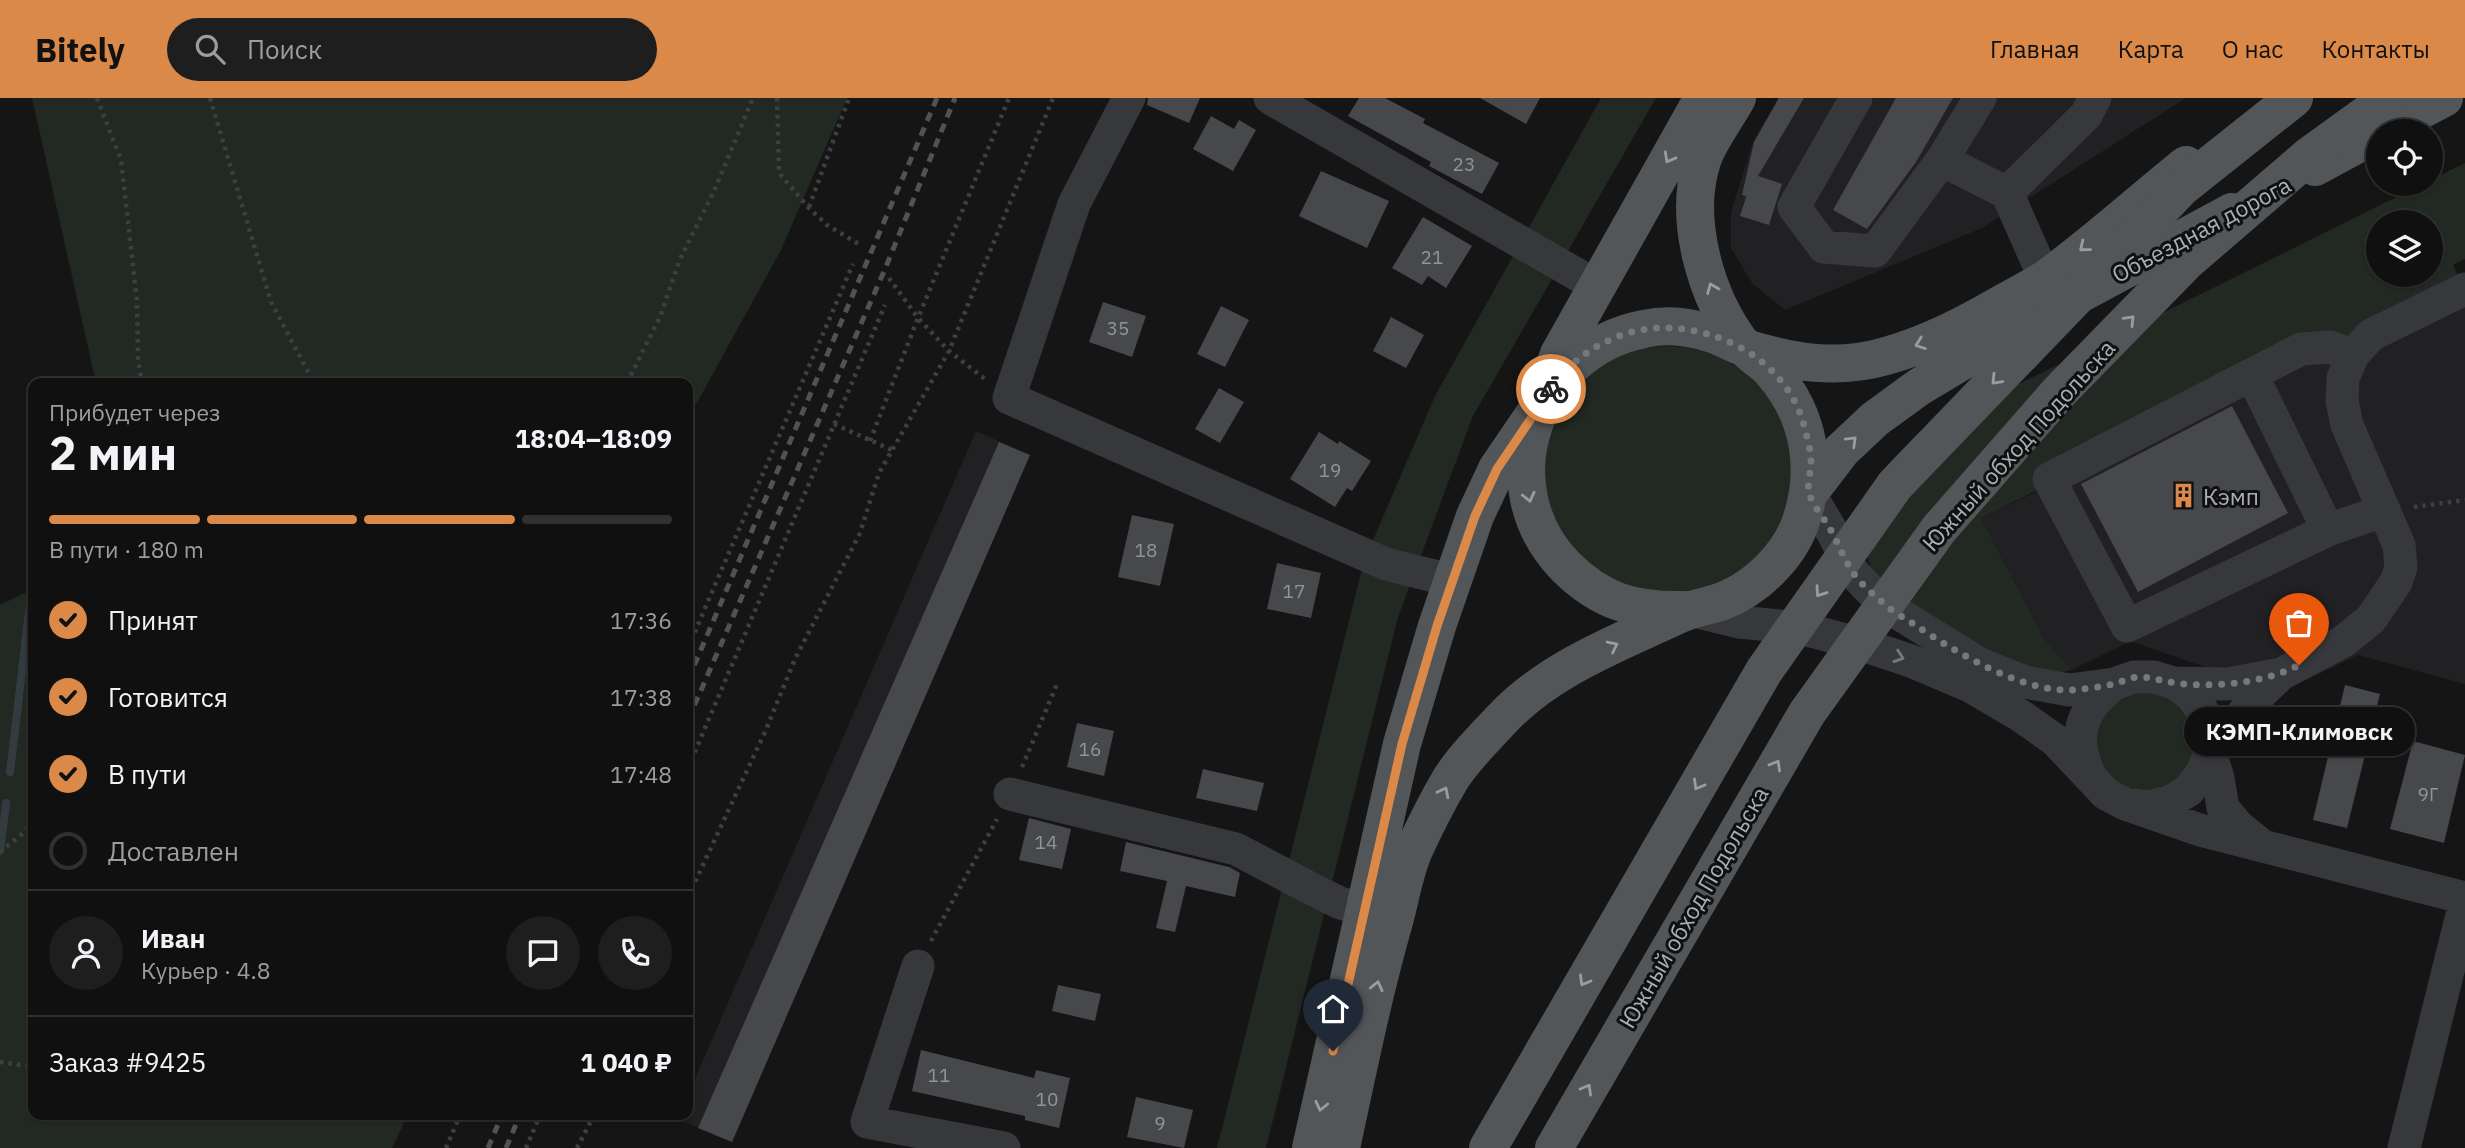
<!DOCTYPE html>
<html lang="ru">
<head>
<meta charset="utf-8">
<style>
	body { margin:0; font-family:"IBM Plex Sans",sans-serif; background:#1e1e1e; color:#f1f3f6; height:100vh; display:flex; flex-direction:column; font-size:26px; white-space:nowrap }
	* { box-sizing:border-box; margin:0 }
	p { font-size:23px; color:#9c9d9f }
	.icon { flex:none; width:38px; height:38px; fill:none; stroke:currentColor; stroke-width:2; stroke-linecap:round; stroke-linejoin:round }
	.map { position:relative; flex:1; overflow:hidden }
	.drawer { position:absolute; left:28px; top:280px; width:665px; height:742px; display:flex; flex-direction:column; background:#101010; border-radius:14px; box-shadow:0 2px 5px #0004,0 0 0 2px #303030 }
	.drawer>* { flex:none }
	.tools { position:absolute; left:2366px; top:21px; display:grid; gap:14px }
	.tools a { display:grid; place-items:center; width:77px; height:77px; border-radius:50%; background:#101010; box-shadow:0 2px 5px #0004,0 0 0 2px #303030; font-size:35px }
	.pin { position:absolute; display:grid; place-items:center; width:60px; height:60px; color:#fff; margin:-72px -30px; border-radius:50% 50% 50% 0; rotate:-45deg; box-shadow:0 0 7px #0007 }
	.pin .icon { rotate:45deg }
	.courier { position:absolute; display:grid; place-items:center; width:70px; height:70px; margin:-35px; border:5px solid #db8949; border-radius:50%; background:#fff; color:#222; box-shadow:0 2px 9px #0007 }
	.bubble { position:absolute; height:49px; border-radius:24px; background:#101010; box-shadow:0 2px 5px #0004,0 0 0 2px #303030; font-size:23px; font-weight:700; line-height:49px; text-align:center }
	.head em { font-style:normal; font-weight:700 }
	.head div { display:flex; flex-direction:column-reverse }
	.head { display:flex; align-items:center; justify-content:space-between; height:119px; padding:0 21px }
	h1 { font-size:46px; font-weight:700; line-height:52px }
	.bar { display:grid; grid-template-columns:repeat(4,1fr); gap:10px 7px; align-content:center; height:84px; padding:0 21px }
	.bar i { height:9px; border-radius:5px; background:#303030 }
	.bar .selected { background:#db8949 }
	.bar p { grid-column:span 4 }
	.line { display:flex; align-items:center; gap:18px; padding:0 21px; border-top:2px solid #303030 }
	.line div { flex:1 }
	.round { display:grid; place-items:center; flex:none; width:74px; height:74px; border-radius:37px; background:#1e1e1e }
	ol { padding:0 21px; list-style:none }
	li { display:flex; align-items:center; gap:21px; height:77px }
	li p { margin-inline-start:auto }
	li .icon { padding:7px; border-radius:50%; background:#db8949; color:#111; stroke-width:4 }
	li:last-child { color:#9c9d9f }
	li i { width:38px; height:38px; border:4px solid #303030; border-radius:50% }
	header { display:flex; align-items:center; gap:42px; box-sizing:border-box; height:98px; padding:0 35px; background:#db8949; color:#111 }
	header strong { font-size:33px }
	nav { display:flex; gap:38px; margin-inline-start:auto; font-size:24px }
	.search { width:490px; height:63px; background:#1e1e1e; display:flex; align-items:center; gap:18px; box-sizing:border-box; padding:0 24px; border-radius:38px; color:#9c9d9f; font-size:26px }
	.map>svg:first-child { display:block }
	.built { fill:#212123 }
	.green { fill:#222822; fill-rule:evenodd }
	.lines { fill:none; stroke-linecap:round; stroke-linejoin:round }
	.stream { stroke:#323c40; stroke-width:8 }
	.building { fill:#47484b }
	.path { stroke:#3d3f42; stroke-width:4.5; stroke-dasharray:3.5 5; stroke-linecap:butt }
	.minor { stroke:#36383b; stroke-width:33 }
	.major { stroke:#535659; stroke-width:38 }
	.rail { stroke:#505256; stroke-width:5; stroke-dasharray:9 7; stroke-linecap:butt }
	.major-bridge { stroke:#535659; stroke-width:38 }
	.oneway { stroke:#979da3 }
	.oneway2 { stroke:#75797e }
	.done { stroke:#75797d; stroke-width:7; stroke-dasharray:0 12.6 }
	.route { stroke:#db8949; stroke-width:9 }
	.labels { text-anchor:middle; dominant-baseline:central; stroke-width:6; stroke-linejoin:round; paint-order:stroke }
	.number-label { font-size:19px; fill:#90959a }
	.street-label { font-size:23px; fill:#a8afb5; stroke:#101011 }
	.poi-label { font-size:23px; fill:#a8afb5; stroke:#101011; text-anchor:start }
</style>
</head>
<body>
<header>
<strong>Bitely</strong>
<div class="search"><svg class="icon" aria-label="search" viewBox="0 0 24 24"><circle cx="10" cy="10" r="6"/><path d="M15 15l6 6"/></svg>Поиск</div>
<nav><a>Главная</a><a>Карта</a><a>О нас</a><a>Контакты</a></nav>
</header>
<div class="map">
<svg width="2465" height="1050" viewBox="0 0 2465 1050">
	<rect width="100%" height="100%" fill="#151516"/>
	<path class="built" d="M1778 0H2186L1982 130 1785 212 1752 185 1731 150V114L1753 44Z
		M2465 190V586L2358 557 2280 595 2130 543 2072 572 2044 540 1981 420Z
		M976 333 1030 357 732 1044 678 1021 679 1017H688V997Z"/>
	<path class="green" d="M32 0H847L781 152 688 321V285H96Z
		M1601 0H1656L1473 318 1398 519 1266 1050H1217L1364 463 1435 298Z
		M2465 65V161L2453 167 2464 191 2304 260 1981 420 2044 540 2072 572 2055 576 2000 567 1875 487 1867 455 1892 362 1916 337 2423 86H2431V82ZM2378 124H2431V177H2378Z
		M1544 372a124 124 0 1 1 248 0a124 124 0 1 1-248 0Z
		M33 491V1017H408L392 1050H0V507Z
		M2147 585 2196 615 2198 669 2156 701 2104 686 2088 632 2095 613Z"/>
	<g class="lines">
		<path class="stream" d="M10 674 33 480
			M0 753 6 705"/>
	</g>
	<path class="building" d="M1148 0H1200L1189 25 1147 7Z
		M1359 0H1385L1425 21 1423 25 1499 65 1482 96 1429 68 1431 64 1348 18Z
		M1480 0H1540L1526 26Z
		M1779 0H1804L1758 78 1782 86 1769 127 1740 118 1747 96 1746 98 1742 97 1754 44Z
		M1896 0H1953L1916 64 1867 131 1833 112Z
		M1211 18 1234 31 1239 22 1256 32 1233 73 1193 51Z
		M1321 73 1389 103 1367 150 1299 118Z
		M1423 119 1472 148 1446 190 1428 178 1422 187 1392 170Z
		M1103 204 1146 218 1132 259 1089 244Z
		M1221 208 1249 222 1225 269 1197 256Z
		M1391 219 1424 237 1406 270 1373 253Z
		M1219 290 1244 304 1220 345 1195 331Z
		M2232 308 2288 415 2138 494 2081 386Z
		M1319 334 1338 346 1339 343 1371 363 1352 393 1347 390 1335 409 1290 381Z
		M999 344 1030 357 732 1044 698 1030Z
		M1132 417 1174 426 1160 488 1118 479Z
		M1277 465 1321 475 1311 520 1267 511Z
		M2345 587 2380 596 2347 730 2313 722Z
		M1077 625 1114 633 1104 678 1067 669Z
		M2413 643 2465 657 2444 745 2390 731Z
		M1203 671 1264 685 1257 713 1196 700Z
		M1029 720 1071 731 1062 771 1019 762Z
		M1126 744 1229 769 1240 775 1235 799 1186 788 1175 834 1156 830 1167 783 1120 773Z
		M1058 887 1101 896 1095 923 1052 913Z
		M921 952 1034 980 1036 972 1070 980 1059 1030 1025 1022V1018L912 993Z
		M1136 999 1193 1012 1184 1050 1127 1039Z"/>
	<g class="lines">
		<path class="path" d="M97 0 121 62 137 203 138 261 142 285
			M210 0 271 204 314 285
			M777 0 779 75 808 109 827 127 862 148
			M809 109 849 0
			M889 180 918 220 949 253 985 281
			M627 285 660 219 680 161 714 93 753 0
			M834 326 892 352
			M870 343 918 220 1009 0
			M2414 409 2465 402
			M688 550 853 166
			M1022 669 1057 586
			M688 670 885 207
			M0 754 22 736 33 724
			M688 799 765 634 795 561 860 435 879 375 949 253 1053 0
			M931 843 997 721
			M0 964 33 969
			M478 1017 486 1020 487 1017
			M446 1050 460 1017
			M526 1050 540 1017
			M577 1050 594 1017"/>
		<path class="minor" d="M1129 0 1074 106 1009 300 1386 466 1454 483
			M1270 0 1597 188
			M1856 0 1794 109 1824 149 1875 153 1942 62
			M1980 0 1942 62 2007 95 2045 181
			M2007 95 2086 17 2095 0
			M2353 257 2330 249 2301 251 2049 381 2127 528 2328 432 2383 413
			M2252 277 2328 432
			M1809 395 1834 437 1851 472 1883 506 1980 566 2025 584 2069 592 2114 586 2134 579H2154L2174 585 2228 586 2281 576
			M1690 512 1739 524 1800 530 1857 545 1911 563 1970 588 2021 618 2055 642 2106 696 2125 706 2200 732 2465 800
			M2174 585 2191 597 2203 614 2210 634V654L2218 680 2223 710 2238 728 2259 745
			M2090 678C2072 639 2080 612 2114 586
			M1010 696 1236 751 1310 790 1340 805 1364 812
			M2135 707 2148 709 2169 704 2188 693 2202 675 2210 654 2257 599 2281 576 2344 543 2371 521 2396 484 2401 469 2399 447 2347 327 2342 303 2343 280 2353 257 2371 237 2465 191
			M918 868 867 1024 1004 1050
			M2404 1050 2465 805"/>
		<path class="major" d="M2381 33 2444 0
			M2315 69 2378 35
			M1809 395 1842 352 1875 321 1919 289 2024 226 2232 114
			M1684 512C1634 513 1601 504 1565 468 1486 386 1535 252 1644 231 1666 226 1691 229 1712 236 1724 239 1734 247 1746 250 1793 265 1838 272 1886 258 1929 246 1967 226 2005 204 2019 196 2034 189 2047 180 2095 145 2140 104 2186 67
			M1311 1050 1402 646 1437 528 1475 418 1497 371 1540 308 1559 256 1703 0
			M1341 1050C1357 976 1372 901 1393 827 1400 803 1404 775 1414 752 1425 728 1437 704 1450 682 1462 662 1485 639 1501 622 1548 571 1618 545 1680 516 1694 510 1709 508 1723 503 1756 490 1788 459 1800 426 1819 372 1810 317 1772 274 1764 264 1751 258 1743 248 1706 200 1683 122 1702 63 1708 43 1727 19 1737 0"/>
		<path class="rail" d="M688 582 937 0
			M688 622 885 171 955 0
			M488 1050 502 1017
			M506 1050 520 1017"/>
		<path class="major-bridge" d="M1488 1050 1764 573 1895 387 2182 89 2294 0
			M1554 1050 1807 615 1939 431 2060 293 2187 163 2309 58 2389 0"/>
	</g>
	<defs><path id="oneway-chevron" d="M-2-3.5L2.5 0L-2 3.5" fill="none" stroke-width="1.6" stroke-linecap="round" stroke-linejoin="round" transform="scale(1.75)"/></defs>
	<g class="oneway">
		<use href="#oneway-chevron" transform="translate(1669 60) rotate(119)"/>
		<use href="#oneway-chevron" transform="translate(2084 149) rotate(141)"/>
		<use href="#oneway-chevron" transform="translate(1712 190) rotate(-112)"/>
		<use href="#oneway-chevron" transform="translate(2130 222) rotate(-46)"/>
		<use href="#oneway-chevron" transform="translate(1920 246) rotate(160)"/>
		<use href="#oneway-chevron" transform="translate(1996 282) rotate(134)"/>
		<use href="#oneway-chevron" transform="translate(1852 343) rotate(-44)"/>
		<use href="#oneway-chevron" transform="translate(1529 399) rotate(77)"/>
		<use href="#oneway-chevron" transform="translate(1820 494) rotate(125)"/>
		<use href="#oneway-chevron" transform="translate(1613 548) rotate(-26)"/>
		<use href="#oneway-chevron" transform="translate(1776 667) rotate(-60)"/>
		<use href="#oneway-chevron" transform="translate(1698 687) rotate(120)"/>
		<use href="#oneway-chevron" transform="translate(1444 694) rotate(-63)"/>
		<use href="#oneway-chevron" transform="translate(1584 883) rotate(120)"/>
		<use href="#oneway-chevron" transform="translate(1377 888) rotate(-77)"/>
		<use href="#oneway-chevron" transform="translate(1587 991) rotate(-60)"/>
		<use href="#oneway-chevron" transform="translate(1321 1008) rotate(103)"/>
	</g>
	<use class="oneway2" href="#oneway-chevron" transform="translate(1899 559) rotate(19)"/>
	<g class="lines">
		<path class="done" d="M1551 291C1573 257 1616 232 1657 230 1721 227 1791 266 1805 332 1808 342 1811 354 1811 364 1811 373 1807 386 1809 395 1812 406 1822 418 1828 427 1836 441 1842 456 1850 470 1857 482 1871 495 1882 504 1891 512 1902 519 1912 525 1954 553 2020 594 2071 592 2085 591 2100 589 2113 586 2122 584 2130 579 2139 579 2152 579 2162 583 2175 585 2212 590 2266 585 2299 567"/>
		<path class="route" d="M1333 953 1402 646 1437 528 1475 418 1497 371 1551 291"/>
	</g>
	<defs>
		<symbol id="building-bare" viewBox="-9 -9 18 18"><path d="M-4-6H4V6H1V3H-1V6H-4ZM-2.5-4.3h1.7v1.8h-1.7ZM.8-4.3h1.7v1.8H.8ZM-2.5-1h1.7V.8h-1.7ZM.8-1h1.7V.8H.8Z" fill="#db8949" stroke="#101011" stroke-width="2.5" paint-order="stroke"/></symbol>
	</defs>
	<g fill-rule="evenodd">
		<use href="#building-bare" x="2166" y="380" width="35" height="35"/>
	</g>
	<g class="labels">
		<g class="number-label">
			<text x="1464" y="66">23</text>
			<text x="1432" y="159">21</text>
			<text x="1118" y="230">35</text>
			<text x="1330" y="372">19</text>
			<text x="1146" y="452">18</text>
			<text x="1294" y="493">17</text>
			<text x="1090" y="651">16</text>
			<text x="2428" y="696">9Г</text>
			<text x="1046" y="744">14</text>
			<text x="939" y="977">11</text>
			<text x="1047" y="1001">10</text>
			<text x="1160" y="1025">9</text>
		</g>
		<g class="street-label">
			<text transform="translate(2201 131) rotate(-28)">Объездная дорога</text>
			<text transform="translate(2018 347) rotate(-48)">Южный обход Подольска</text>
			<text transform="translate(1693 809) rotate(-60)">Южный обход Подольска</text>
		</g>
		<g class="poi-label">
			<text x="2203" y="398">Кэмп</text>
		</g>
	</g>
</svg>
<div class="tools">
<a><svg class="icon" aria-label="locate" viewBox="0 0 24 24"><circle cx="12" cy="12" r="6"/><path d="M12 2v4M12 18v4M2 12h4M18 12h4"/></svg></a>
<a><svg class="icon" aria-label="layers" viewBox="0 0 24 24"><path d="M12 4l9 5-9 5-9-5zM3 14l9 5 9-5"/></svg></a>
</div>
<div class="pin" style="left:2299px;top:567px;background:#ea580c"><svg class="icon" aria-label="bag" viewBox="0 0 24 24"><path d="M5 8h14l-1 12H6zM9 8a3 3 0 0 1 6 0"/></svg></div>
<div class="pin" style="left:1333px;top:953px;background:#1f2937"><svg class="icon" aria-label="home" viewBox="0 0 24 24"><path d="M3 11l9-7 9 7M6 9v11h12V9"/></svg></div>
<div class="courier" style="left:1551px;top:291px"><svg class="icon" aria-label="bike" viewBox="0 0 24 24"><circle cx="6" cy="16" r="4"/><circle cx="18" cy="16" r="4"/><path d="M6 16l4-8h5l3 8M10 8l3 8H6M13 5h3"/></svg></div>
<div class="bubble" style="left:2184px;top:609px;width:231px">КЭМП-Климовск</div>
<section class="drawer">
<div class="head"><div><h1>2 мин</h1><p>Прибудет через</p></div><em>18:04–18:09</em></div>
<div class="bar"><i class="selected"></i><i class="selected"></i><i class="selected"></i><i></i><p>В пути · 180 m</p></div>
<ol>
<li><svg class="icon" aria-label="check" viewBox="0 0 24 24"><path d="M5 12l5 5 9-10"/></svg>Принят<p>17:36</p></li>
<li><svg class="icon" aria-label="check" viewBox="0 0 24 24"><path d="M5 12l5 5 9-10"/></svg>Готовится<p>17:38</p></li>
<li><svg class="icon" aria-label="check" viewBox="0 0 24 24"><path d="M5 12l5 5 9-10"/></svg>В пути<p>17:48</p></li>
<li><i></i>Доставлен</li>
</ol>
<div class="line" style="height:126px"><a class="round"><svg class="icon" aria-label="person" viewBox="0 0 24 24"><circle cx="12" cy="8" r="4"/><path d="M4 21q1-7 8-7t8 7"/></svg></a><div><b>Иван</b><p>Курьер · 4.8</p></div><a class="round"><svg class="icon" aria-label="chat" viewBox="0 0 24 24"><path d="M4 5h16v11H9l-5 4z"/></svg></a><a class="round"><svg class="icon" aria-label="phone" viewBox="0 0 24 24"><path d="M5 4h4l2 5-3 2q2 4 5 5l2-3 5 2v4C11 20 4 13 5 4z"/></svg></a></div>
<div class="line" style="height:91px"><div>Заказ #9425</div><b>1 040 ₽</b></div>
</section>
</div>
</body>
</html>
